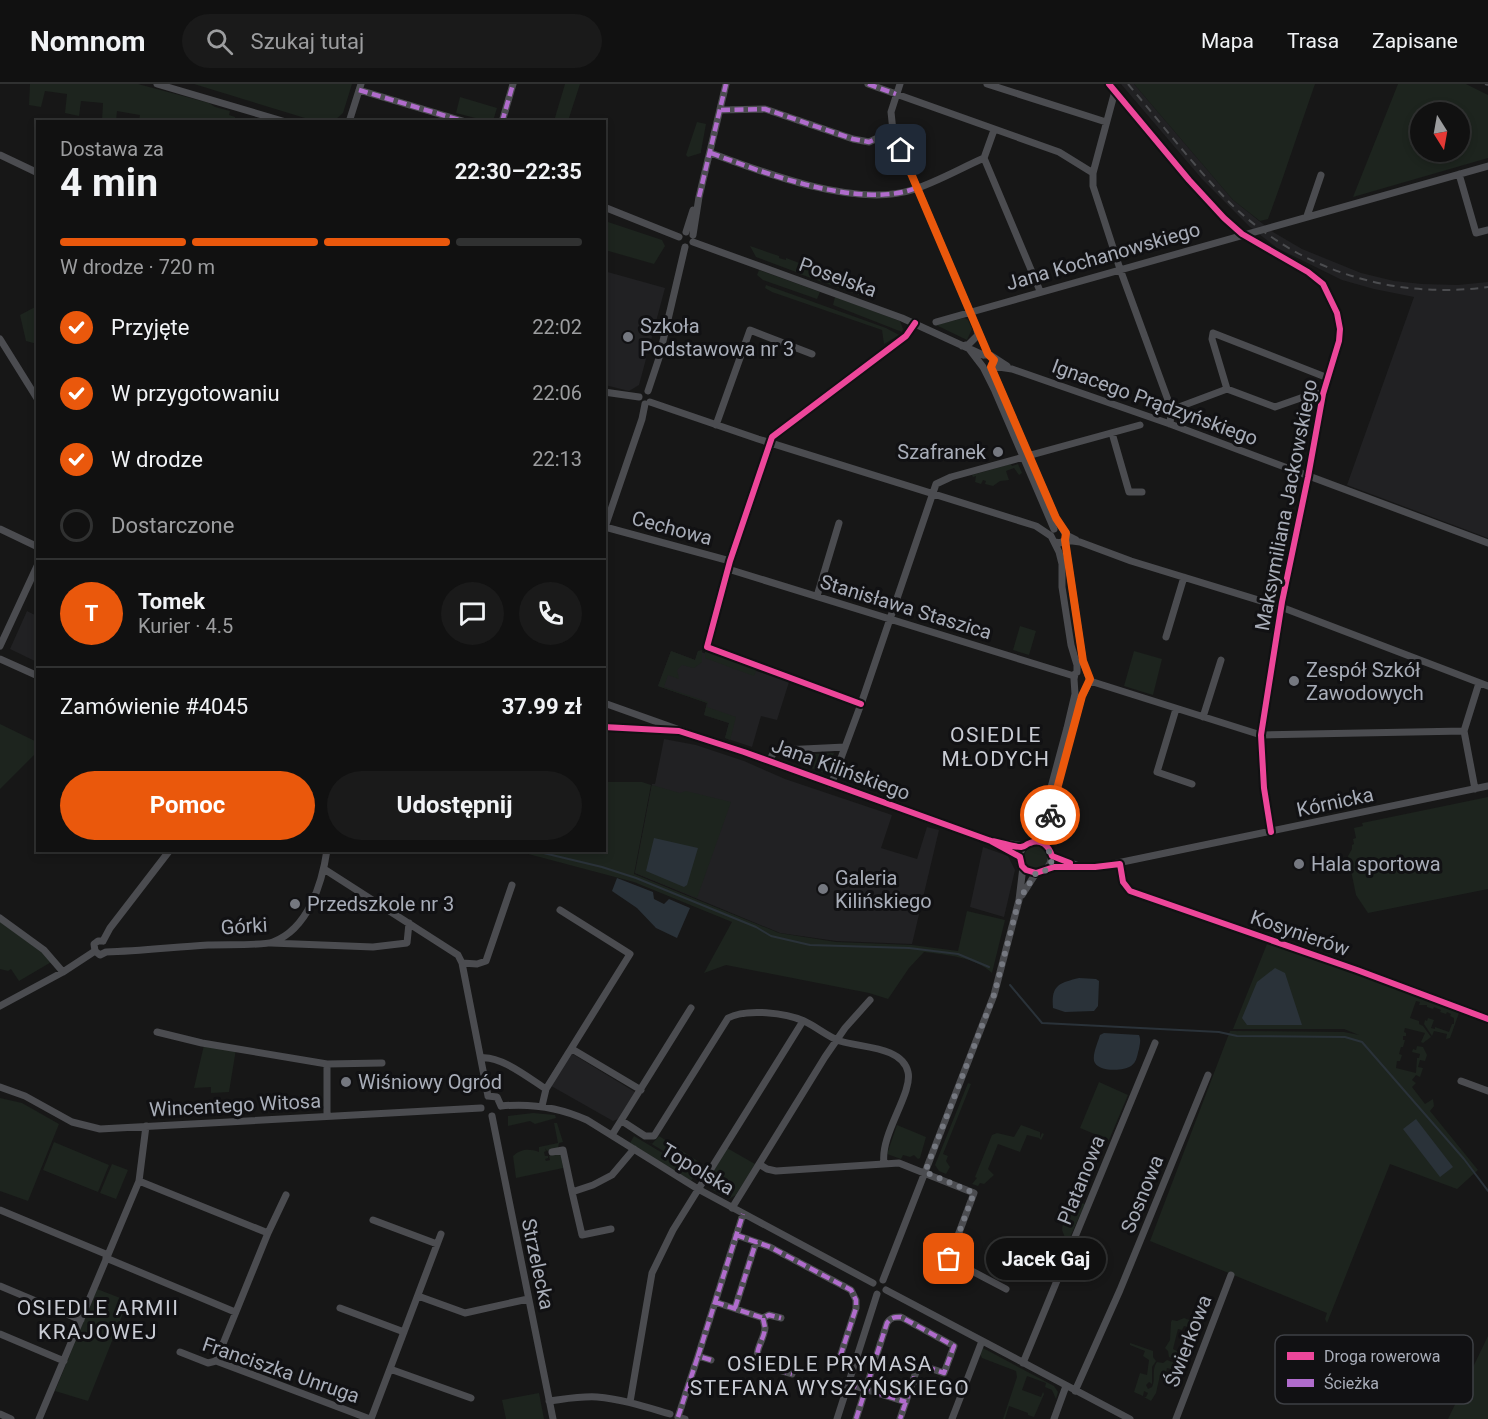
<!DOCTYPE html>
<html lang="pl">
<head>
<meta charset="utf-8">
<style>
	body { margin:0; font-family:Roboto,sans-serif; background:#1a1a1a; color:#f1f3f6; height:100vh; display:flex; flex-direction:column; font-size:22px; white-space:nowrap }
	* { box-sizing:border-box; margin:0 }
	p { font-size:20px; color:#9c9d9f }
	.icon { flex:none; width:33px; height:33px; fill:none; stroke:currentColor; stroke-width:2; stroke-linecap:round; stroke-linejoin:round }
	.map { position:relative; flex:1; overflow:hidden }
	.side { position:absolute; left:36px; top:36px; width:570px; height:732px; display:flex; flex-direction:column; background:#111; border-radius:0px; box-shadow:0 3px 9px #0003,0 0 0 2px #303131 }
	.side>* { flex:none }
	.needle { width:39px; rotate:169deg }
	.buttons { position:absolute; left:1410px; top:18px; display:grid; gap:12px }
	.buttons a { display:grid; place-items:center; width:60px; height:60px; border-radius:50%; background:#111; box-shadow:0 3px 9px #0003,0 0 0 2px #303131; font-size:30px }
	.pin { position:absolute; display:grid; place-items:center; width:51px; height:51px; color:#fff; margin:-26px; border-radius:12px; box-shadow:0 3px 9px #0006 }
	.courier { position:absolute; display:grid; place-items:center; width:60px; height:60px; margin:-30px; border:4px solid #ea580c; border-radius:50%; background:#fff; color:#222; box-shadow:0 2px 8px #0007 }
	.bubble { position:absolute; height:42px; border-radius:21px; background:#111; box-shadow:0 3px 9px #0003,0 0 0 2px #303131; font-size:20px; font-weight:700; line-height:42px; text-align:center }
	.summary em { font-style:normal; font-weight:700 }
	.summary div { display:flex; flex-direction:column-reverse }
	.summary { display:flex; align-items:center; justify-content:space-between; height:102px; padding:0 24px }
	h1 { font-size:39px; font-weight:700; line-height:45px }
	.bar { display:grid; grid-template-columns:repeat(4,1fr); gap:9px 6px; align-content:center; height:72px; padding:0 24px }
	.bar i { height:8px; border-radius:4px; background:#303131 }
	.bar .on { background:#ea580c }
	.bar p { grid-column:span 4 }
	.line { display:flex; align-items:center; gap:15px; padding:0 24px; border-top:2px solid #303131 }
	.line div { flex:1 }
	.round { display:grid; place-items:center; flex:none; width:63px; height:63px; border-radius:32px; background:#1a1a1a }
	ol { padding:0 24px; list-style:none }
	li { display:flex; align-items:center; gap:18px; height:66px }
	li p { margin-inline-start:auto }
	li .icon { padding:6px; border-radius:50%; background:#ea580c; color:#fff; stroke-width:4 }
	li:last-child { color:#9c9d9f }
	li i { width:33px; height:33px; border:3px solid #303131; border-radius:50% }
	.action { display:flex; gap:12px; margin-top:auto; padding:12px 24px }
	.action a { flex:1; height:69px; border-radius:36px; background:#ea580c; color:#fff; font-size:24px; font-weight:700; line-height:69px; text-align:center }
	.action a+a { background:#1a1a1a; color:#f1f3f6 }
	header { display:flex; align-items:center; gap:36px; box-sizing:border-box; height:84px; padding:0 30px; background:#111; border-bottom:2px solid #303131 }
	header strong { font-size:28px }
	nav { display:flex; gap:33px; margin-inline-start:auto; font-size:21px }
	.search { width:420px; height:54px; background:#1a1a1a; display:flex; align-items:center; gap:15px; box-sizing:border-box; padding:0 21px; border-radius:33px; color:#9c9d9f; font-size:22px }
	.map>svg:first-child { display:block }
	.built { fill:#212123 }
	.green { fill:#1d241e; fill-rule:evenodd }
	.water { fill:#2a3239 }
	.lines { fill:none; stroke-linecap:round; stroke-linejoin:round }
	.stream { stroke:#2a3239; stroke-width:2 }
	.minor { stroke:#4b4c50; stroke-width:7 }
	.rail { stroke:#4b4c4f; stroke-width:2; stroke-dasharray:8 6; stroke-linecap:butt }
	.quiet { stroke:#b06ccc; stroke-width:4.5; stroke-dasharray:9 4.5; stroke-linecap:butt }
	.cycleway-casing { stroke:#111113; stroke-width:10 }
	.cycleway { stroke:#ed469a; stroke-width:6 }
	.done { stroke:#757880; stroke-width:6; stroke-dasharray:0 10.8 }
	.route { stroke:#ea580c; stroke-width:8 }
	.poi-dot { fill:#757880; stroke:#111113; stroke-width:2 }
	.labels { text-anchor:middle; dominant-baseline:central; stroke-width:6; stroke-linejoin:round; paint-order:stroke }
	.street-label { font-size:20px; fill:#a8adb8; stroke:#111113 }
	.poi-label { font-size:20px; fill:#a8adb8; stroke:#111113; text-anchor:start }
	.neighbourhood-label { font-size:21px; letter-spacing:1.5px; fill:#c9ccd4; stroke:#111113 }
	.key { fill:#111113; stroke:#3e4045; stroke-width:1.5 }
	.key-label { font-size:16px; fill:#a8adb8 }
</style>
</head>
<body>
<header>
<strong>Nomnom</strong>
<div class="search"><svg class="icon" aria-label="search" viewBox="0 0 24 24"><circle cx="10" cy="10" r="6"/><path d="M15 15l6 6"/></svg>Szukaj tutaj</div>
<nav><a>Mapa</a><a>Trasa</a><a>Zapisane</a></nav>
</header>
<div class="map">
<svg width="1488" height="1335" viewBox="0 0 1488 1335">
	<rect width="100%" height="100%" fill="#171717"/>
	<path class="built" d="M1121 0H1134L1233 116 1273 148 1302 165 1361 189 1394 197 1422 200 1458 201 1488 198V454L1347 401 1414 213 1374 205 1342 196 1277 164 1250 143 1202 95Z
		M604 187 665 204 639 301 629 307 605 301Z
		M27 527 37 532V578L10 565Z
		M671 567 695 576 698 567 789 598 777 636 761 632 752 663 725 654 729 639 704 631 707 619 658 602Z
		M664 655 696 661 744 677 785 695 892 731 881 764 917 775 927 743 939 746 912 860 836 857 780 849 635 789 652 700H655Z
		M983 763 1008 772 1015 786 1004 833 970 823Z
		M566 966 635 1008 618 1035 613 1037 546 999Z"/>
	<path class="green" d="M30 0H138L209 19 215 23 230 27 229 31 235 33V37H139L140 31 117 27 116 37H102L103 19 81 17 79 32 65 29 67 10 45 7 41 23 29 21Z
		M194 0H352L343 29 334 37 318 38Z
		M565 0H580L568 37H554Z
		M1134 0H1315C1299 45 1285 90 1268 135L1260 137 1233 116Z
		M1398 0H1466L1488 11V74L1353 113ZM1420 28H1460V68H1420Z
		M460 13 497 24 493 37H487L456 29Z
		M697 38 706 40 701 67V69L688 73 686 71Z
		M605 137 662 156 665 162 654 180 605 166Z
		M750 162 779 172V174L786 176V174L802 180 796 188 756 173Z
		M803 180 863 201 859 211 797 189Z
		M759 186 820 208 817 215 763 196 757 191Z
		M766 201 886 244 899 251 884 260 882 246 772 208 765 204Z
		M835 213 900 237 903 245 902 248 833 221Z
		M37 222V260L26 257 20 231Z
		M964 234 968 236 972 245 967 256 936 241Z
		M1011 380 1012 382 1018 380 1022 389 1019 391 1014 384 1006 387 1009 396 1000 397 993 402 985 400 986 397 983 396 981 400 975 398 976 392 973 393 972 391Z
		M1020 542 1036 547 1029 571 1013 566Z
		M702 566V578L694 584 682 581 677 586 679 595 668 591 664 603 708 618 707 623 736 633 730 656 725 654 729 639 704 631 707 619 658 602 671 567 695 576 698 567Z
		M705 567 757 585 754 592 705 574Z
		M1134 567 1162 575 1153 611 1124 602Z
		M0 640 37 658 38 667 0 705Z
		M834 669 827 690 780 672Z
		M605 698H642L651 701 634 790 779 849 836 858 912 861 958 867 967 827 1005 836 992 889C976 873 946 871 924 868L909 884 888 915 869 909 726 881 704 889 732 838 634 798 517 767 604 766Z
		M652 701 680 709 686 707 731 718 697 814 635 789Z
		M1488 713V805L1368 829 1356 811 1348 772 1352 765V761L1354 760 1353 755 1356 754 1354 744 1363 742 1362 739Z
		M1024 774a12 12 0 1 1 24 0a12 12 0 1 1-24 0Z
		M0 837 53 877 19 897 11 885 8 887 0 885Z
		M1267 860 1379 898V900H1384L1411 909V911L1459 929 1450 954 1446 955 1447 950 1434 947 1432 952 1424 940 1425 936 1427 937 1428 934 1434 936 1431 944 1435 945V943L1449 948 1452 940H1454V934L1450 932 1451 930 1447 928 1446 930 1440 928 1441 926 1434 923 1433 925 1427 923V921H1419L1420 918 1416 917 1410 934 1419 937V940L1423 942 1431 953 1423 959 1421 958 1425 949 1405 944 1404 948 1406 949V952H1403V956H1405L1403 963H1401L1399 970 1402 971 1400 977H1397L1396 984 1416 989 1417 974H1419L1420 970 1412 968 1413 965 1416 966 1417 962 1423 963 1427 971 1425 977 1420 976 1418 983 1423 984 1420 993 1416 991 1412 996 1416 999 1412 1003 1425 1020 1433 1015 1434 1022 1430 1027 1478 1086 1457 1105 1390 1080 1327 1239 1325 1235 1327 1229 1150 1157 1230 947 1344 948 1359 951 1344 945H1233Z
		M204 961 236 965 229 1008 211 1009V1003L194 1004Z
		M1099 998 1128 1011 1109 1056 1080 1044Z
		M968 999 971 1000 943 1070 948 1072 946 1077 950 1083 946 1090 939 1087 935 1081Z
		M0 1014 22 1019 59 1040 28 1117 0 1107Z
		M533 1029 555 1031 556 1034 535 1040 530 1037 508 1042V1032Z
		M554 1039H557L563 1058 559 1059 558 1064 547 1067 545 1064 546 1067 544 1068 545 1072H548V1074L545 1075 546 1077 550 1076 549 1072 557 1070 561 1072 563 1084 516 1094 513 1072C522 1064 530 1065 539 1068V1063L558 1059Z
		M897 1041 926 1053 920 1074 918 1075 914 1071 910 1073 903 1071 901 1075 887 1070Z
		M1021 1041 1040 1048V1054L1042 1049 1044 1050 1041 1056 1039 1054 1027 1051 1020 1068 998 1060 988 1085 994 1091 984 1100 980 1099 978 1102 972 1100 977 1094 975 1093 992 1051 997 1049 1014 1053Z
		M623 1043 652 1060 659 1052 707 1083 702 1090Z
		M634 1052 696 1089 691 1097 630 1059Z
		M54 1058 109 1081 98 1108 43 1086Z
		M727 1064 755 1080 736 1111 729 1115 713 1106 708 1096Z
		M112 1080 128 1086 116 1115 100 1109Z
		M1082 1119 1085 1120 1066 1162V1156L1062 1146 1065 1125Z
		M1016 1154 1042 1163 1037 1177 1011 1167Z
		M1008 1173 1034 1183 1029 1196 1003 1187Z
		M97 1205 128 1217 88 1317 55 1307Z
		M1184 1234 1202 1241 1201 1243 1189 1239 1188 1243 1184 1242 1182 1246 1178 1245 1173 1265 1179 1268 1177 1275 1189 1279 1188 1280 1169 1273 1168 1267 1165 1264 1170 1256 1171 1238 1172 1236 1177 1237Z
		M1488 1252V1335H1448Z
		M1130 1259 1153 1267V1273L1156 1277 1152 1283V1300L1149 1298 1146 1301 1148 1305 1152 1303C1156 1295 1151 1286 1157 1278L1163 1279 1167 1276 1186 1283 1173 1280 1171 1285 1167 1284 1165 1293 1160 1291 1156 1309 1151 1317 1144 1313H1146L1148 1309 1144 1307 1143 1312 1134 1308 1140 1289 1147 1291 1149 1276 1143 1272 1145 1267 1130 1261Z
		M983 1264 1054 1302 1058 1308 1056 1315 1052 1306 1045 1303 1046 1299 1027 1292 1022 1306 1041 1313 1043 1308 1044 1310 1034 1333 1028 1331V1329L1009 1322 1005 1335H1003L1017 1293 1016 1287 982 1274 980 1270Z
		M539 1309 544 1335H506L502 1316Z"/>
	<path class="water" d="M654 754 698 764 687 801 684 803 646 787Z
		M617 794 653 808 654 815 664 820 669 815 690 824 677 854 656 844 637 824 612 807Z
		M1275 884 1285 889 1302 941H1247L1242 934 1257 898Z
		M1079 894 1096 895 1099 897 1098 922 1094 927 1065 928 1053 924C1051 901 1059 899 1079 894Z
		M1104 949 1139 951C1141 956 1140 959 1139 965 1137 971 1137 978 1131 982 1124 987 1100 988 1095 979 1091 973 1098 958 1100 951Z
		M1416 1035 1453 1083 1440 1093 1403 1045Z"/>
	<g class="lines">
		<path class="stream" d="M531 766 602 783 636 794 756 843 771 852 810 861 909 864 958 870 989 883
			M1010 901 1042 939 1219 948 1237 952 1345 953 1362 958 1464 1075 1488 1107"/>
		<path class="minor" d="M157 0 286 38
			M868 0 1059 68 1093 89
			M900 0 891 28 893 47 988 270
			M987 0 1106 38
			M1109 0 1189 96 1224 134 1242 150 1308 188 1323 200 1337 229 1340 245 1339 257 1323 310 1308 393 1282 518 1261 651 1264 704 1271 748
			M359 6 466 38
			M1115 7 1093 89V102L1120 185 1168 316 1171 330 1170 340
			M721 26 765 25 853 55 869 58 893 47
			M349 38 361 0
			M502 38 513 0
			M711 69C764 89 856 124 912 106 937 98 961 84 984 74L994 46
			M0 71 38 89
			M984 74 1040 207
			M1459 90 1476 149 1488 146
			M604 123 679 153
			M1307 132 1321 91
			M686 148 693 126
			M693 151 699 113 726 0
			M693 158 902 234 983 271
			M936 238 1488 82
			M0 255 38 316
			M962 262 969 260 978 251 977 246
			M970 266 983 283 995 307 1054 445
			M983 271H990L1007 282
			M992 282 1012 285 1170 340 1488 459
			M991 283 1056 434 1066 451 1076 456
			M1227 305 1212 255 1213 249 1328 294
			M1227 305 1275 323 1315 309 1323 310
			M648 307 659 274 685 163
			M604 308 639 313
			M650 318 758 355 1036 442 1051 452 1059 468 1062 480V503L1071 561 1077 581V588
			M1171 326 1227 305
			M716 341 750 246 812 270
			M1112 349 1129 408H1142
			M605 443 730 477
			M0 445 38 463
			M604 446 642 335 645 320
			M1066 453 1065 456 1083 577 1090 597
			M1055 458 1060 459 1065 456 1080 458 1131 477 1281 523 1488 602
			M728 485 1074 592
			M817 512 839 439
			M1166 553 1184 493
			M0 562 38 480
			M0 575 38 592
			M1090 597 1261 651 1464 647
			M604 619 991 757 1024 762
			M861 620 707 563 730 477 772 353 906 252 915 239
			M1176 625 1157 688 1192 700
			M1203 633 1221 576
			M604 643 671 647
			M769 677 774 668 783 666 845 663
			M831 701 861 620 936 400 951 393 1140 341
			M1475 705 1464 647 1479 599
			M1033 758 1043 733 1067 644 1075 610 1074 595 1075 590
			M993 759 1020 773
			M1046 762V753L1052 721 1082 612 1090 597
			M1052 772 1079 782
			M1120 780 1123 798 1130 807 1357 886 1488 935
			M324 785 458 871 462 879 488 1012
			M1046 785C1053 778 1053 770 1046 762 1027 749 1009 774 1026 786 1036 793 1042 785 1052 784 1068 781 1087 784 1103 782L1488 702
			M1022 811 1036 789
			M0 834 44 866 63 888
			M103 857 110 844 170 766
			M271 859 373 863 407 859 409 839
			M95 867 100 871 106 868C140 867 174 863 208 861 223 860 262 862 273 858 308 845 322 800 327 766
			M95 867 94 860 98 857H103
			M462 879 477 880 486 877 512 801
			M0 922 63 888 95 867
			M157 948 202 959 327 980V1032
			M572 965 641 1006
			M481 974C500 971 530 995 546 1005
			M327 980 382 979
			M1461 997 1488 1007
			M0 1003 25 1012 72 1038 100 1045 481 1024
			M488 1012 497 1013 501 1022
			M501 1022C532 1019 559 1023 587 1036L698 1105 873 1199
			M542 1022 546 1005 630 870 560 826
			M492 1032 553 1335
			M622 1037 645 1052H654L728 934C747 924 786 929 804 937 817 943 828 953 840 957 861 964 902 962 908 988 913 1009 880 1050 884 1079
			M612 1051 691 924
			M552 1068 563 1066 572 1108
			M759 1080 767 1085 776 1087 899 1079 974 1109 949 1175 1006 1205
			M139 1097 268 1149
			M732 1124 825 973 845 944 870 916
			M0 1126 108 1171
			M373 1136 437 1160
			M611 1145 582 1151 572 1108 593 1101 612 1091 634 1065
			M736 1151 770 1163 851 1206 856 1216V1224L839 1276
			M106 1174 235 1228
			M883 1196 994 911 1019 816 1023 783
			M0 1202 81 1236
			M886 1206 1130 1335
			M418 1212 465 1229 528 1215
			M715 1218 763 1234 769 1231 781 1234
			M340 1224 404 1248
			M735 1224 756 1158
			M763 1234C763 1235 765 1243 765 1244 764 1257 753 1266 759 1280L792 1290
			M0 1250 64 1277
			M180 1268 208 1279 216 1277 370 1335
			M711 1276 698 1272 743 1130
			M216 1277 268 1149 286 1111
			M1023 1279 1155 959
			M390 1285 471 1314
			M914 1296 939 1304
			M848 1300 906 1318
			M1075 1307 1120 1206 1208 991
			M549 1317C565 1315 581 1312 597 1313 622 1315 646 1323 670 1330
			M630 1318 652 1189 673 1146 803 937
			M0 1330 11 1335
			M39 1335 139 1097 146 1042
			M371 1335 441 1150
			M685 1335 678 1333 698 1272
			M837 1335 877 1210
			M856 1335 887 1239C891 1233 895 1233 901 1233L954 1262 944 1289 924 1282 917 1285 900 1335
			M952 1335 982 1257
			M1054 1335 1066 1302
			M1176 1335 1231 1191"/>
		<path class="rail" d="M1128 0C1161 39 1193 81 1229 118 1298 186 1392 216 1488 203
			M1485 0 1488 1"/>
		<path class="quiet" d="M868 0 896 10
			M359 6 466 38
			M721 26 765 25 853 55 869 58 893 47
			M502 38 513 0
			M711 69C763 89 862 126 916 104
			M699 113 726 0
			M736 1151 770 1163 851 1206 856 1216V1224L839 1276
			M715 1218 763 1234 769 1231 781 1234
			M735 1224 756 1158
			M763 1234C763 1235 765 1243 765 1244 764 1257 753 1266 759 1280L792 1290
			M711 1276 698 1272 743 1130
			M914 1296 939 1304
			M848 1300 906 1318
			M678 1333 698 1272
			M856 1335 887 1239C891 1233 895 1233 901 1233L954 1262 944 1289 924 1282 917 1285 900 1335"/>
		<defs>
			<path id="cycleway" d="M1109 0 1189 96 1224 134 1242 150 1308 188 1323 200 1337 229 1340 245 1339 257 1323 310 1308 393 1282 518 1261 651 1264 704 1271 748
				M861 620 707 563 730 477 772 353 906 252 915 239
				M604 643 679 647 744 668 991 757C1001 758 1012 763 1021 763 1027 762 1024 761 1030 759 1041 754 1049 762 1052 772L1070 779
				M991 757 1020 773 1022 782 1026 786 1036 789 1054 783H1095L1120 780 1123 798 1130 807 1357 886 1488 935"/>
		</defs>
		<use href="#cycleway" class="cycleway-casing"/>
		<use href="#cycleway" class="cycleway"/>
	</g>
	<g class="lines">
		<path class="done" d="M949 1175 974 1109 925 1088 994 911 1019 816 1036 789C1063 785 1046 767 1046 756 1046 748 1048 739 1050 731"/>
		<path class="route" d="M901 66 988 270 994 276 991 283 1056 434 1066 449 1065 456 1083 577 1090 595 1082 612 1050 731"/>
	</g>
	<g class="poi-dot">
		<circle cx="628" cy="253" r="6"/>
		<circle cx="998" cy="368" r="6"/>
		<circle cx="1294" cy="597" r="6"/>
		<circle cx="1299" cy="780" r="6"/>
		<circle cx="823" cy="805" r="6"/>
		<circle cx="295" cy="820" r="6"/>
		<circle cx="346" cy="998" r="6"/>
	</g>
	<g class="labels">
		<g class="street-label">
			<text transform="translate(1103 172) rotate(-16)">Jana Kochanowskiego</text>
			<text transform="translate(838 193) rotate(20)">Poselska</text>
			<text transform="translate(1155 318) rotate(20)">Ignacego Prądzyńskiego</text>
			<text transform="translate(1286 421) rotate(-79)">Maksymiliana Jackowskiego</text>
			<text transform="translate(672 444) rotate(15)">Cechowa</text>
			<text transform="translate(906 523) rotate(17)">Stanisława Staszica</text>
			<text transform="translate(841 685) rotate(20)">Jana Kilińskiego</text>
			<text transform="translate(1335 718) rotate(-12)">Kórnicka</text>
			<text transform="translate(244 842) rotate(-4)">Górki</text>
			<text transform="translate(1300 849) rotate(19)">Kosynierów</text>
			<text transform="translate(235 1021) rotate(-3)">Wincentego Witosa</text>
			<text transform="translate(698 1085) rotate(31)">Topolska</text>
			<text transform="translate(1081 1096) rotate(-68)">Platanowa</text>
			<text transform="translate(1142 1110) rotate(-68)">Sosnowa</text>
			<text transform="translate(538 1180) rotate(78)">Strzelecka</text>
			<text transform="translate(1188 1257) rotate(-69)">Świerkowa</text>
			<text transform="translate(281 1286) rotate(19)">Franciszka Unruga</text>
		</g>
		<g class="poi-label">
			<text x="640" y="242">Szkoła<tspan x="640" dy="23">Podstawowa nr 3</tspan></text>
			<text x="986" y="368" text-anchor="end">Szafranek</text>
			<text x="1306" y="586">Zespół Szkół<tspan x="1306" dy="23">Zawodowych</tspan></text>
			<text x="1311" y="780">Hala sportowa</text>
			<text x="835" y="794">Galeria<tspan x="835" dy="23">Kilińskiego</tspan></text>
			<text x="307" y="820">Przedszkole nr 3</text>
			<text x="358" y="998">Wiśniowy Ogród</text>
		</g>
		<g class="neighbourhood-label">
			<text x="996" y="651">OSIEDLE<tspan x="996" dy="24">MŁODYCH</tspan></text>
			<text x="98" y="1224">OSIEDLE ARMII<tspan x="98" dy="24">KRAJOWEJ</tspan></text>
			<text x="830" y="1280">OSIEDLE PRYMASA<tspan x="830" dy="24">STEFANA WYSZYŃSKIEGO</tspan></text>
		</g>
	</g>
	<rect x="1275" y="1251" width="198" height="69" rx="9" class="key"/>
	<rect x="1287" y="1268" width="27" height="8" fill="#ed469a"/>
	<rect x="1287" y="1295" width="27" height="8" fill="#b06ccc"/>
	<g class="key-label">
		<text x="1324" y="1278">Droga rowerowa</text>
		<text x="1324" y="1305">Ścieżka</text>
	</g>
</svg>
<div class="buttons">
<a><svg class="needle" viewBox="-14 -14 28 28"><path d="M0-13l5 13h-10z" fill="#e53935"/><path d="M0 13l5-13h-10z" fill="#9c9d9f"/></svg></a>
</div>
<div class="pin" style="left:949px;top:1175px;background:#ea580c"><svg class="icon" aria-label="bag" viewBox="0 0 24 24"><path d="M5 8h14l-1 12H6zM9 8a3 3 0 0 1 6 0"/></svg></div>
<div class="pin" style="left:901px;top:66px;background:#1f2937"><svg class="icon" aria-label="home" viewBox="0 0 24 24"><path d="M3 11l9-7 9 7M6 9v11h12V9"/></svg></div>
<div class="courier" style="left:1050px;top:731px"><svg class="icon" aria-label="bike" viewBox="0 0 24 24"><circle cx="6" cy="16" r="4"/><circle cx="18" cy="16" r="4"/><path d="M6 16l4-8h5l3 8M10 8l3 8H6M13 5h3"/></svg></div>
<div class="bubble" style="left:986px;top:1154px;width:120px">Jacek Gaj</div>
<section class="side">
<div class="summary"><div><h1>4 min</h1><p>Dostawa za</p></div><em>22:30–22:35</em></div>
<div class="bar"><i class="on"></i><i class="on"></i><i class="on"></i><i></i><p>W drodze · 720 m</p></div>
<ol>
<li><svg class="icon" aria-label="check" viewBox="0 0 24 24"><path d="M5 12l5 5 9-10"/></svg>Przyjęte<p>22:02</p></li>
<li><svg class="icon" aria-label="check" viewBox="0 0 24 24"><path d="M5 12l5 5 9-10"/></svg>W przygotowaniu<p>22:06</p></li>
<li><svg class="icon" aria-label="check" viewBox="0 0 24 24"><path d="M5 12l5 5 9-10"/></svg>W drodze<p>22:13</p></li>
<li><i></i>Dostarczone</li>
</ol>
<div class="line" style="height:108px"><b class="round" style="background:#ea580c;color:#fff">T</b><div><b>Tomek</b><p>Kurier · 4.5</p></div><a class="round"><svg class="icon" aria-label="chat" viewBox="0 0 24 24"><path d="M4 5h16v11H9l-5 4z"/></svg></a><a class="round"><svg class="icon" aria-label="phone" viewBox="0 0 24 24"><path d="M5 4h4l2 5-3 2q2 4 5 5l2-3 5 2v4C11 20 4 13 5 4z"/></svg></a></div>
<div class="line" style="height:78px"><div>Zamówienie #4045</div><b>37.99 zł</b></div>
<div class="action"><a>Pomoc</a><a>Udostępnij</a></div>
</section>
</div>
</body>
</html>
